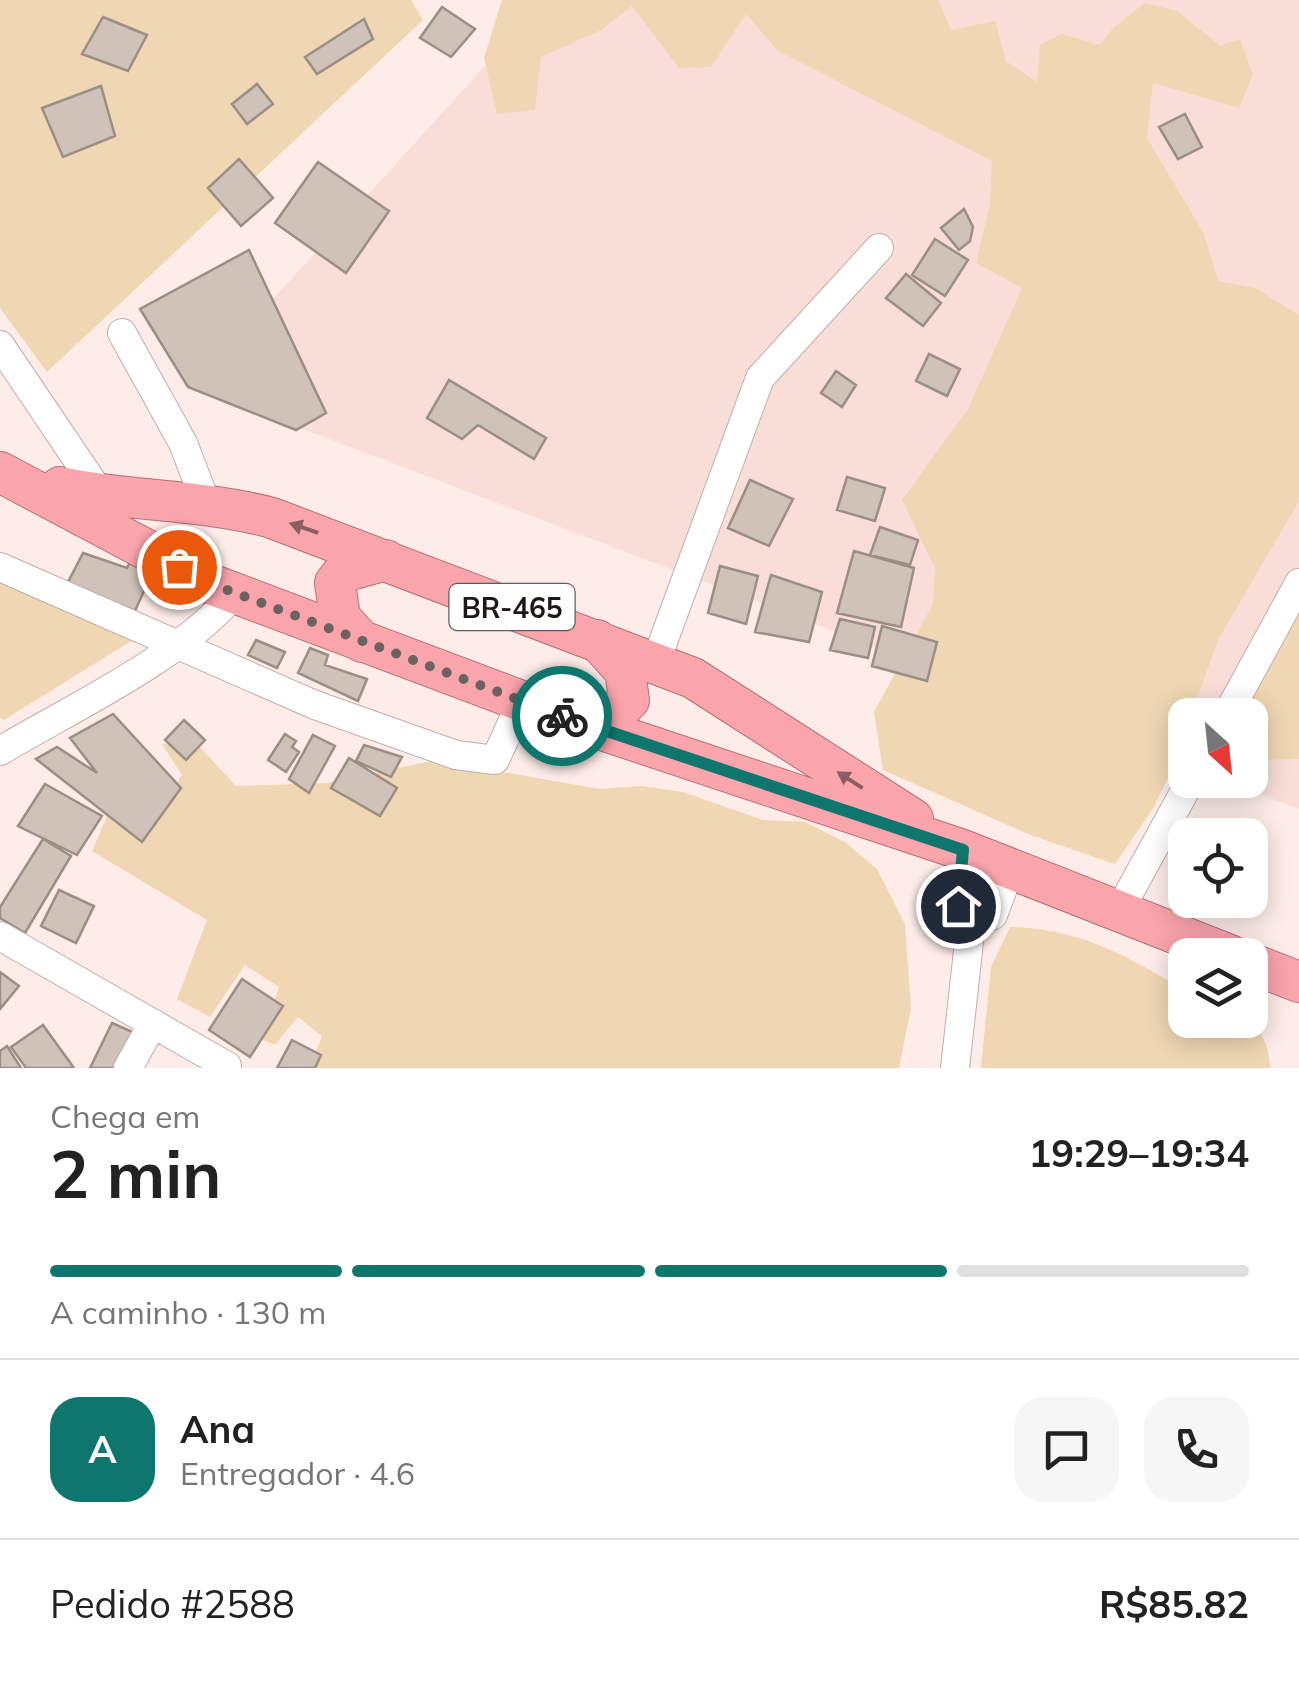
<!DOCTYPE html>
<html lang="pt">
<head>
<meta charset="utf-8">
<style>
	body { margin:0; font-family:Mulish,sans-serif; background:#f6f6f6; color:#222; height:100vh; display:flex; flex-direction:column; font-size:38px; white-space:nowrap }
	* { box-sizing:border-box; margin:0 }
	p { font-size:32px; color:#767676 }
	.icon { flex:none; width:55px; height:55px; fill:none; stroke:currentColor; stroke-width:2; stroke-linecap:round; stroke-linejoin:round }
	.map { position:relative; height:1068px; overflow:hidden }
	.panel { display:flex; flex-direction:column; background:#fff; flex:1 }
	.panel>* { flex:none }
	.needle { width:65px; rotate:153deg }
	.tools { position:absolute; left:1168px; top:698px; display:grid; gap:20px }
	.tools a { display:grid; place-items:center; width:100px; height:100px; border-radius:20px; background:#fff; box-shadow:0 5px 25px #0003; font-size:50px }
	.pin { position:absolute; display:grid; place-items:center; width:85px; height:85px; color:#fff; margin:-42px; border:5px solid #fff; border-radius:50%; box-shadow:0 2px 10px #0007 }
	.courier { position:absolute; display:grid; place-items:center; width:100px; height:100px; margin:-50px; border:8px solid #0f766e; border-radius:50%; background:#fff; color:#222; box-shadow:0 2px 12px #0007 }
	.head em { font-style:normal; font-weight:700 }
	.head div { display:flex; flex-direction:column-reverse }
	.head { display:flex; align-items:center; justify-content:space-between; height:170px; padding:0 50px }
	h1 { font-size:65px; font-weight:700; line-height:75px }
	.bar { display:grid; grid-template-columns:repeat(4,1fr); gap:15px 10px; align-content:center; height:120px; padding:0 50px }
	.bar i { height:12px; border-radius:8px; background:#e0e0e0 }
	.bar .current { background:#0f766e }
	.bar p { grid-column:span 4 }
	.line { display:flex; align-items:center; gap:25px; padding:0 50px; border-top:2px solid #e0e0e0 }
	.line div { flex:1 }
	.round { display:grid; place-items:center; flex:none; width:105px; height:105px; border-radius:30px; background:#f6f6f6 }
	.map>svg:first-child { display:block }
	.built { fill:#f8ded7 }
	.green { fill:#efd7b3 }
	.building { fill:#cfc2b8; stroke:#9a8e85; stroke-width:2.5 }
	.lines { fill:none; stroke-linecap:round; stroke-linejoin:round }
	.minor-casing { stroke:#bfafaa; stroke-width:30 }
	.highway-casing { stroke:#ad7378; stroke-width:42 }
	.minor { stroke:#fff; stroke-width:28 }
	.highway { stroke:#faa4ac; stroke-width:40 }
	.oneway { fill:#8c5e61 }
	.done { stroke:#6c625f; stroke-width:10; stroke-dasharray:0 18 }
	.route { stroke:#0f766e; stroke-width:12 }
	.labels { text-anchor:middle; dominant-baseline:central; stroke-width:9; stroke-linejoin:round; paint-order:stroke }
	.shield { fill:#fefefe; stroke:#615d5c; stroke-width:2.5 }
	.shield-label { font-size:28px; font-weight:bold; fill:#1e1816 }
</style>
</head>
<body>
<div class="map">
<svg width="1299" height="1068" viewBox="0 0 1299 1068">
	<rect width="100%" height="100%" fill="#fdece7"/>
	<path class="built" d="M529 0H1299V809L1223 780H1250V715H1185V765L193 387 535 11Z"/>
	<path class="green" d="M0 0H411L423 20 47 372 0 308Z
		M502 0H938L951 30 995 21 1006 61 1037 82 1040 45 1062 34 1100 45 1114 27 1145 3 1177 11 1220 46 1240 39 1253 75 1239 108 1153 83 1147 138 1204 234 1218 281 1255 288 1299 315V501L1218 640 1191 715H1185L1178 758 1185 750V762H1176L1152 810 1115 864 1033 836 883 770 874 712 933 604 935 568 902 500 968 409 1022 288 976 263 990 204 992 161 777 50 746 14 711 67 679 68 632 6 601 30 541 57 535 110 497 114 484 58Z
		M0 576 141 635 4 720 0 718Z
		M1299 595V759L1250 760V715H1211Z
		M194 741 236 786 327 783 436 760 599 789 641 786 683 792 763 820 805 822 845 842 877 869 905 924 911 1008 899 1068H310L322 1036 298 1017 275 1045 261 1039 279 987 245 965 210 1017 177 999 207 920 92 851 113 803 152 823 182 775 162 744Z
		M1010 927C1083 929 1124 955 1185 990V1020H1250V1014L1266 1044 1271 1068H981L991 967Z"/>
	<path class="building" d="M442 7 475 29 451 57 420 38Z
		M103 17 147 35 128 71 82 54Z
		M364 19 373 39 317 74 305 57Z
		M257 84 273 104 247 124 232 104Z
		M101 86 115 136 63 157 42 108Z
		M1185 114 1202 147 1178 159 1159 127Z
		M239 159 273 198 241 226 208 188Z
		M318 162 389 211 346 273 275 223Z
		M964 209 973 227 970 241 959 250 941 228Z
		M935 239 968 260 945 296 912 275Z
		M249 250 326 413 296 430 188 387 140 309Z
		M906 274 941 303 923 326 886 298Z
		M929 354 960 369 947 396 916 381Z
		M836 371 856 385 842 407 821 393Z
		M449 380 546 438 534 459 478 425 462 439 427 418Z
		M847 477 885 488 875 521 837 510Z
		M750 480 793 499 769 546 728 528Z
		M880 527 918 540 910 565 870 555Z
		M854 551 914 568 901 627 837 613Z
		M83 553 127 568 131 560 153 571 135 611 67 584Z
		M720 566 758 576 746 624 708 613Z
		M771 575 822 592 809 642 755 632Z
		M840 619 875 627 868 658 830 650Z
		M882 626 937 642 927 681 872 666Z
		M256 640 285 652 277 668 248 655Z
		M310 648 328 655 325 665 367 679 358 701 298 673Z
		M113 714 181 788 142 842 36 759 57 747 97 773 70 738Z
		M184 720 205 740 186 760 165 740Z
		M285 734 296 741 292 747 299 752 286 772 268 760Z
		M313 735 335 746 309 793 289 779Z
		M364 745 402 757 391 777 356 761Z
		M349 758 397 788 380 816 331 788Z
		M45 784 102 816 77 855 18 826Z
		M43 839 71 856 25 933 0 918V907Z
		M59 890 94 906 76 943 41 926Z
		M0 972 19 986 0 1009Z
		M242 979 283 1006 250 1057 209 1030Z
		M112 1023 135 1033 114 1068H90Z
		M43 1025 74 1068H26L11 1047Z
		M292 1040 321 1055 315 1068H277Z
		M7 1046 21 1068H0V1051Z"/>
	<g class="lines">
		<defs>
			<path id="minor" d="M122 333 183 443 206 503
				M0 345 102 496
				M0 567 315 705 456 755 495 760 522 701
				M656 661 760 378 879 248
				M1227 715 1299 583
				M0 751C72 708 182 657 235 593
				M1119 911 1191 780
				M971 924 993 915 1010 870
				M0 936 227 1066
				M128 1068 153 1023
				M955 1068 971 924 958 906 963 850"/>
			<path id="highway" d="M0 472 213 585 575 721 963 850 1230 955
				M60 487C131 502 202 499 272 518L693 678 913 819
				M362 642 340 617 335 583 343 572 386 560
				M575 721 609 720 629 700 625 671 597 640
				M1250 963 1299 982"/>
		</defs>
		<use href="#minor" class="minor-casing"/>
		<use href="#highway" class="highway-casing"/>
		<use href="#minor" class="minor"/>
		<use href="#highway" class="highway"/>
	</g>
	<defs><path id="oneway-solid" d="M-6-.8H1V-3.2L6.5 0L1 3.2V.8H-6Z" transform="scale(2.5)"/></defs>
	<g class="oneway">
		<use href="#oneway-solid" transform="translate(304 528) rotate(-161)"/>
		<use href="#oneway-solid" transform="translate(850 780) rotate(-147)"/>
	</g>
	<g class="lines">
		<path class="done" d="M179 567 214 585 562 716"/>
		<path class="route" d="M562 716 963 850 958 906"/>
	</g>
	<g class="labels">
		<rect class="shield" x="449.5" y="584" width="125" height="46" rx="8"/>
		<g class="shield-label">
			<text x="512" y="607">BR-465</text>
		</g>
	</g>
</svg>
<div class="tools">
<a><svg class="needle" viewBox="-14 -14 28 28"><path d="M0-13l5 13h-10z" fill="#e53935"/><path d="M0 13l5-13h-10z" fill="#767676"/></svg></a>
<a><svg class="icon" aria-label="locate" viewBox="0 0 24 24"><circle cx="12" cy="12" r="6"/><path d="M12 2v4M12 18v4M2 12h4M18 12h4"/></svg></a>
<a><svg class="icon" aria-label="layers" viewBox="0 0 24 24"><path d="M12 4l9 5-9 5-9-5zM3 14l9 5 9-5"/></svg></a>
</div>
<div class="pin" style="left:179px;top:567px;background:#ea580c"><svg class="icon" aria-label="bag" viewBox="0 0 24 24"><path d="M5 8h14l-1 12H6zM9 8a3 3 0 0 1 6 0"/></svg></div>
<div class="pin" style="left:958px;top:906px;background:#1f2937"><svg class="icon" aria-label="home" viewBox="0 0 24 24"><path d="M3 11l9-7 9 7M6 9v11h12V9"/></svg></div>
<div class="courier" style="left:562px;top:716px"><svg class="icon" aria-label="bike" viewBox="0 0 24 24"><circle cx="6" cy="16" r="4"/><circle cx="18" cy="16" r="4"/><path d="M6 16l4-8h5l3 8M10 8l3 8H6M13 5h3"/></svg></div>
</div>
<section class="panel">
<div class="head"><div><h1>2 min</h1><p>Chega em</p></div><em>19:29–19:34</em></div>
<div class="bar"><i class="current"></i><i class="current"></i><i class="current"></i><i></i><p>A caminho · 130 m</p></div>
<div class="line" style="height:180px"><b class="round" style="background:#0f766e;color:#fff">A</b><div><b>Ana</b><p>Entregador · 4.6</p></div><a class="round"><svg class="icon" aria-label="chat" viewBox="0 0 24 24"><path d="M4 5h16v11H9l-5 4z"/></svg></a><a class="round"><svg class="icon" aria-label="phone" viewBox="0 0 24 24"><path d="M5 4h4l2 5-3 2q2 4 5 5l2-3 5 2v4C11 20 4 13 5 4z"/></svg></a></div>
<div class="line" style="height:130px"><div>Pedido #2588</div><b>R$85.82</b></div>
</section>
</body>
</html>
